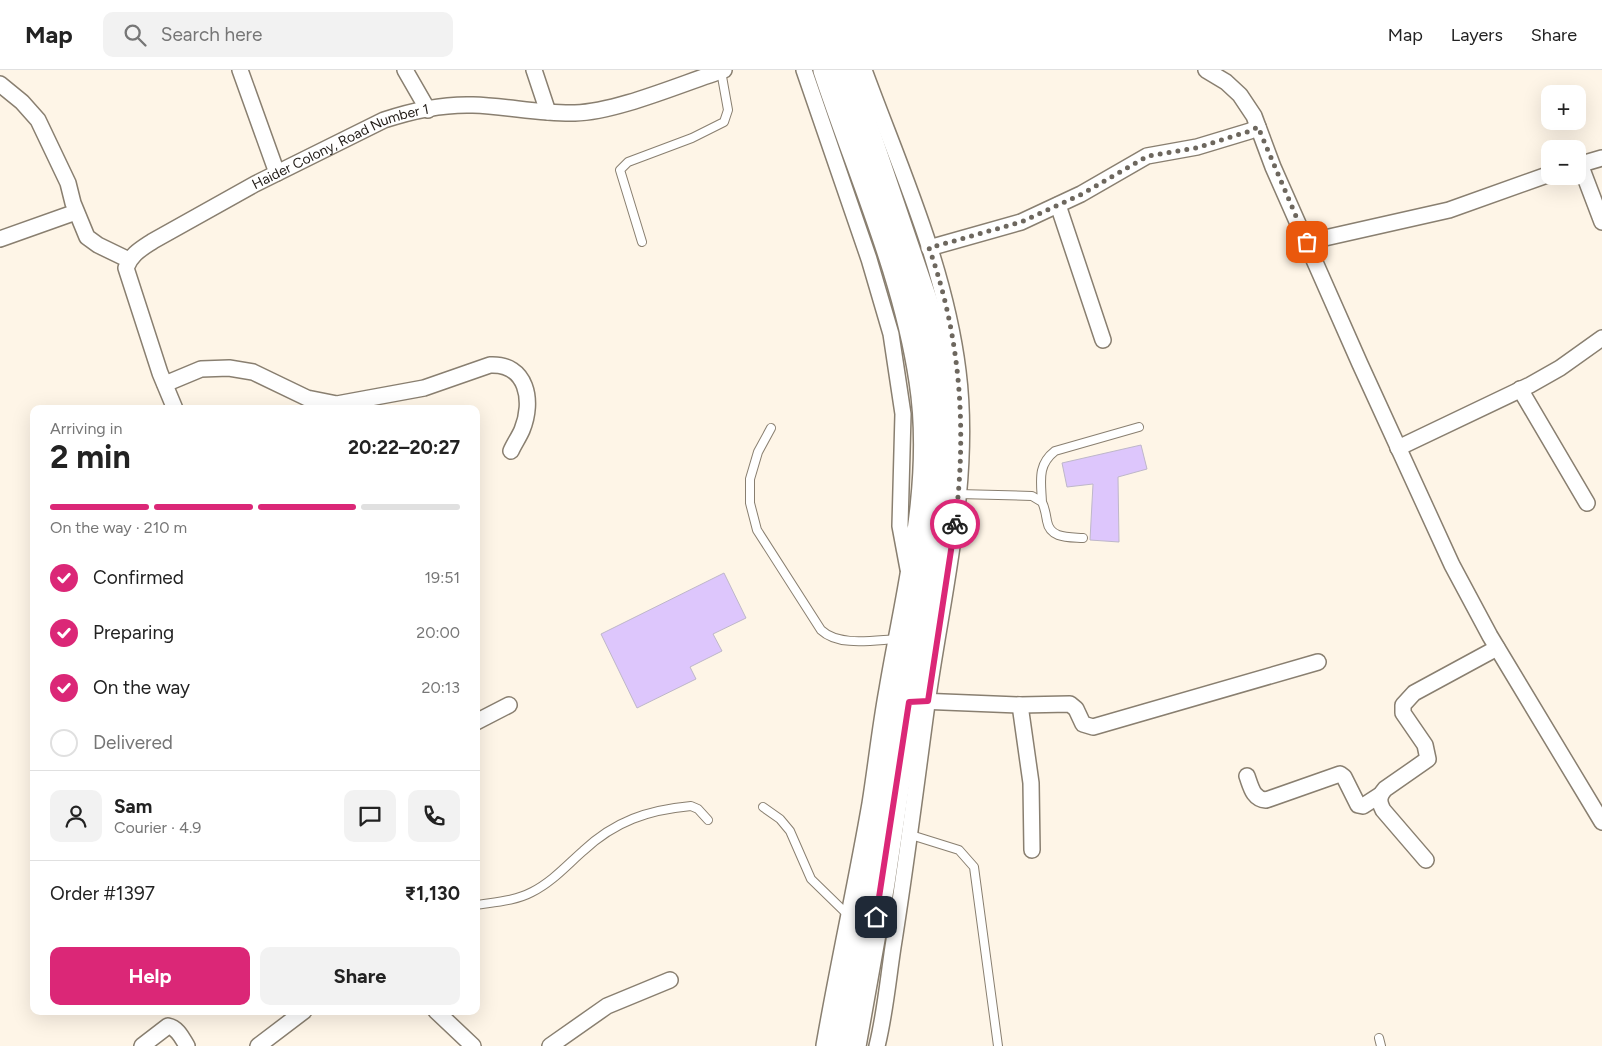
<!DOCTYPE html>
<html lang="en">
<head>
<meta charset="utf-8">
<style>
	body { margin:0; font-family:Figtree,sans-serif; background:#f2f2f2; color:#222; height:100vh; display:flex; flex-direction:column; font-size:19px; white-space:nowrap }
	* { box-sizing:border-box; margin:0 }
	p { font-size:16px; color:#767676 }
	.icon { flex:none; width:28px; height:28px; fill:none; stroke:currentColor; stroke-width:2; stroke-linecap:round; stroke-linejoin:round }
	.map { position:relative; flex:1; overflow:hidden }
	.sheet { position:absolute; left:30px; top:335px; width:450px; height:610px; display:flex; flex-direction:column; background:#fff; border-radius:10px; box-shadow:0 5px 20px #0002 }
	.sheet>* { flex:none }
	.controls { position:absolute; left:1541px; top:15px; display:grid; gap:10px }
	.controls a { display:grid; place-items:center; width:45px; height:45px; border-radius:10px; background:#fff; box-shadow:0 5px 20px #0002; font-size:25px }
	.pin { position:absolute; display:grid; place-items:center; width:42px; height:42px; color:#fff; margin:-21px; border-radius:10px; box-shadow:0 2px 8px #0006 }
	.courier { position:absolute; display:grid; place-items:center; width:50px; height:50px; margin:-25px; border:4px solid #db2777; border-radius:50%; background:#fff; color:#222; box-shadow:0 1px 6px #0007 }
	.headline em { font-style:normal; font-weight:700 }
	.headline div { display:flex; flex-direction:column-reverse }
	.headline { display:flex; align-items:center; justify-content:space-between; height:85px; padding:0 20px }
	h1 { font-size:32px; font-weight:700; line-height:38px }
	.bar { display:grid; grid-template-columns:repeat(4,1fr); gap:8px 5px; align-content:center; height:60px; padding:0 20px }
	.bar i { height:6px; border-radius:4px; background:#e0e0e0 }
	.bar .active { background:#db2777 }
	.bar p { grid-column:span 4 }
	.line { display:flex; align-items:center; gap:12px; padding:0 20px; border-top:1px solid #e0e0e0 }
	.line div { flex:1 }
	.round { display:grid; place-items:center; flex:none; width:52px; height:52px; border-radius:10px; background:#f2f2f2 }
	ol { padding:0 20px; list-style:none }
	li { display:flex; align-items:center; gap:15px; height:55px }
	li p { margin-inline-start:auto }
	li .icon { padding:5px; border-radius:50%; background:#db2777; color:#fff; stroke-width:4 }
	li:last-child { color:#767676 }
	li i { width:28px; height:28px; border:2px solid #e0e0e0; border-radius:50% }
	.primary-button { display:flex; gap:10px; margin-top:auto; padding:10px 20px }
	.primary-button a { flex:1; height:58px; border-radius:10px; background:#db2777; color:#fff; font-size:20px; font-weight:700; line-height:58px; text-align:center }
	.primary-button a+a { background:#f2f2f2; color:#222 }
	header { display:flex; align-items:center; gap:30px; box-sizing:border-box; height:70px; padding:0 25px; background:#fff; border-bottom:1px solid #e0e0e0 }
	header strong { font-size:24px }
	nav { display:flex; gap:28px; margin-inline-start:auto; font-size:18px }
	.search { width:350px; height:45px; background:#f2f2f2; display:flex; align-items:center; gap:12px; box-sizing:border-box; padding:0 18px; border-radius:10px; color:#767676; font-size:19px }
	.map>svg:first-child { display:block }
	.building { fill:#ddc6fc; stroke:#beb7c9 }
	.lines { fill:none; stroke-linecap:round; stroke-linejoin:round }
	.service-casing { stroke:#897f70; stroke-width:10 }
	.minor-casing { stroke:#897f70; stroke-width:18 }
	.trunk-casing { stroke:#897f70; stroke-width:28 }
	.service { stroke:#fff; stroke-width:8 }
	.minor { stroke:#fff; stroke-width:15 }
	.trunk { stroke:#fff; stroke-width:25 }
	.done { stroke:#6d675e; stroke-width:5; stroke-dasharray:0 9 }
	.route { stroke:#db2777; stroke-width:6 }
	.labels { text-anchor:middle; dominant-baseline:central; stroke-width:4; stroke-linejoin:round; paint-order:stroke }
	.street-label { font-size:14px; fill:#1f1a15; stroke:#fff }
</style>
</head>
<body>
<header>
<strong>Map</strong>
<div class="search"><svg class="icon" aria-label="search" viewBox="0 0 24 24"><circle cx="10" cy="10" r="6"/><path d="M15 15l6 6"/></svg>Search here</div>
<nav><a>Map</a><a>Layers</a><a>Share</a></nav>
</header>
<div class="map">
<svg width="1602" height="976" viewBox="0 0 1602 976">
	<rect width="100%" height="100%" fill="#fef5e7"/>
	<path class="building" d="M1141 375 1147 399 1118 407 1119 472 1090 470 1093 414 1067 417 1062 393Z
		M724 503 746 548 713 564 722 581 690 597 696 609 637 638 601 564Z"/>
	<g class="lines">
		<defs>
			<path id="service" d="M642 172 620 100 628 92 692 68 724 52 728 40 721 1
				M771 358 758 382 750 409V433L757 460 821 560C839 577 874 570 898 569
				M958 424 1032 426 1042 432C1045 438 1046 445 1047 451 1050 469 1069 467 1083 468
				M1042 432C1041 411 1037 395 1055 381L1139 357
				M763 737 780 749 790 761 811 809 849 846
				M911 765 959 780 974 797 998 976
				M476 835C495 832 515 831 532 822 552 812 567 795 583 781 615 751 648 740 691 736L698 739 708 750
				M1379 968 1381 976"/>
			<g id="minor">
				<path d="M240 0 277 103"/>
				<path d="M405 0 428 40"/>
				<path d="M534 0 548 42"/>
				<path d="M804 0 869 189 891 264 903 344 900 456 908 499"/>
				<path d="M864 0C900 98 945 196 958 301 972 412 942 524 927 634 916 715 906 796 893 877 888 910 885 944 877 976"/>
				<path d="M1206 0 1226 12 1240 25 1254 46 1273 97 1360 294 1452 495 1490 566 1602 752"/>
				<path d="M0 14 22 32 38 50 68 113 73 133 87 167 98 175 129 190"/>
				<path d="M1580 94 1602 152"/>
				<path d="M1578 95 1602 88"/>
				<path d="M1058 135 1103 270"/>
				<path d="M0 169 76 142"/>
				<path d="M1307 172 1449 140 1550 104"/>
				<path d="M929 178 1021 152 1081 124 1147 86 1197 77 1250 61 1258 57"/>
				<path d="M165 314 201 299 229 298 253 302 307 328 337 334 424 318 490 295C527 293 534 331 522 360 519 367 514 374 511 381"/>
				<path d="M1520 319 1587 433"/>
				<path id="s1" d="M175 339 160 303 126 198C131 184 141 179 153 171L255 114 384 50C411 41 444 34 473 35 507 36 541 44 575 43 617 42 683 13 724 0"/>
				<path d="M1398 378 1530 315 1560 298 1602 268"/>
				<path d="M919 631 1020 635 1070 634 1076 639 1083 654 1093 657 1318 592"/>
				<path d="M1020 635 1031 713 1032 780"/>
				<path d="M476 652 509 635"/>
				<path d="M1247 706C1251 717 1253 729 1266 730L1340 704 1344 707 1358 735 1363 736 1380 725"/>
				<path d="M1426 790 1383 740C1379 732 1378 727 1385 719L1428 689 1425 675 1403 643V635L1414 623 1497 578"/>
				<path d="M436 941 473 976"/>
				<path d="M142 976 168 956C178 958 182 968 187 976"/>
				<path d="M258 976 304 941"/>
				<path d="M550 976 607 936 670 910"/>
			</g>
			<path id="trunk" d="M826 0C860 103 906 204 922 311 938 414 909 519 892 620 885 658 881 696 875 734 861 815 843 895 829 976
				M846 0 931 250 940 295 945 360 944 409 928 529 909 632 882 813 853 976"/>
		</defs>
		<use href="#service" class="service-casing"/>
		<use href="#minor" class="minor-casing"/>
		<use href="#trunk" class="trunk-casing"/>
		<use href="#service" class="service"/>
		<use href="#minor" class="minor"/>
		<use href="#trunk" class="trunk"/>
	</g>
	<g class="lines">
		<path class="done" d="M955 454C967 361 961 267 929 178L1021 152 1082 124 1148 86 1196 78 1250 61 1258 57 1307 172"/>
		<path class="route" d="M876 847 909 632 928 631 955 454"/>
	</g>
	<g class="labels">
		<g class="street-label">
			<text stroke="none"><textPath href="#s1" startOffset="399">Haider Colony, Road Number 1</textPath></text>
		</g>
	</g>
</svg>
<div class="controls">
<a>+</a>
<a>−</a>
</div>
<div class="pin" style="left:1307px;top:172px;background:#ea580c"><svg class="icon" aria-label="bag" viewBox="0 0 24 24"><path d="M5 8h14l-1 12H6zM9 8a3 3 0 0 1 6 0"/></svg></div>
<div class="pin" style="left:876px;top:847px;background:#1f2937"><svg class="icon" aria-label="home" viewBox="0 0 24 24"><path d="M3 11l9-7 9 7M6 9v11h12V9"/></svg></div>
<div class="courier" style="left:955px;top:454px"><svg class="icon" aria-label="bike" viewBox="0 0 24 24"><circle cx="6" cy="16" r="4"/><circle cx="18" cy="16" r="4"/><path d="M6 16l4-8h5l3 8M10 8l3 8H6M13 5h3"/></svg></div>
<section class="sheet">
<div class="headline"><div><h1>2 min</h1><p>Arriving in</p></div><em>20:22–20:27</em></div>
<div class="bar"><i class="active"></i><i class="active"></i><i class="active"></i><i></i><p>On the way · 210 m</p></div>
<ol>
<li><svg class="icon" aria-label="check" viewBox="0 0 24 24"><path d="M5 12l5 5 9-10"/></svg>Confirmed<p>19:51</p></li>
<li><svg class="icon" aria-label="check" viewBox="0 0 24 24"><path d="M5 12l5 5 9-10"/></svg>Preparing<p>20:00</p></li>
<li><svg class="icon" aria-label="check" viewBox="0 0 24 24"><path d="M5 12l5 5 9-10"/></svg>On the way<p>20:13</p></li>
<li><i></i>Delivered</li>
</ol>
<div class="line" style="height:90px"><a class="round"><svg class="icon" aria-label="person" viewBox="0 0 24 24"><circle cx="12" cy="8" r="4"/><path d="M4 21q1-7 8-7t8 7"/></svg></a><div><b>Sam</b><p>Courier · 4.9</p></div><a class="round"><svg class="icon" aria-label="chat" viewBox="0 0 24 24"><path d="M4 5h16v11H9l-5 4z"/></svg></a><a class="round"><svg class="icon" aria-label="phone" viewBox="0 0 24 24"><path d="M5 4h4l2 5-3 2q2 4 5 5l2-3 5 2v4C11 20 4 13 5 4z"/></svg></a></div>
<div class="line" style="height:65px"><div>Order #1397</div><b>₹1,130</b></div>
<div class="primary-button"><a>Help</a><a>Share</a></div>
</section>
</div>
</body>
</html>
